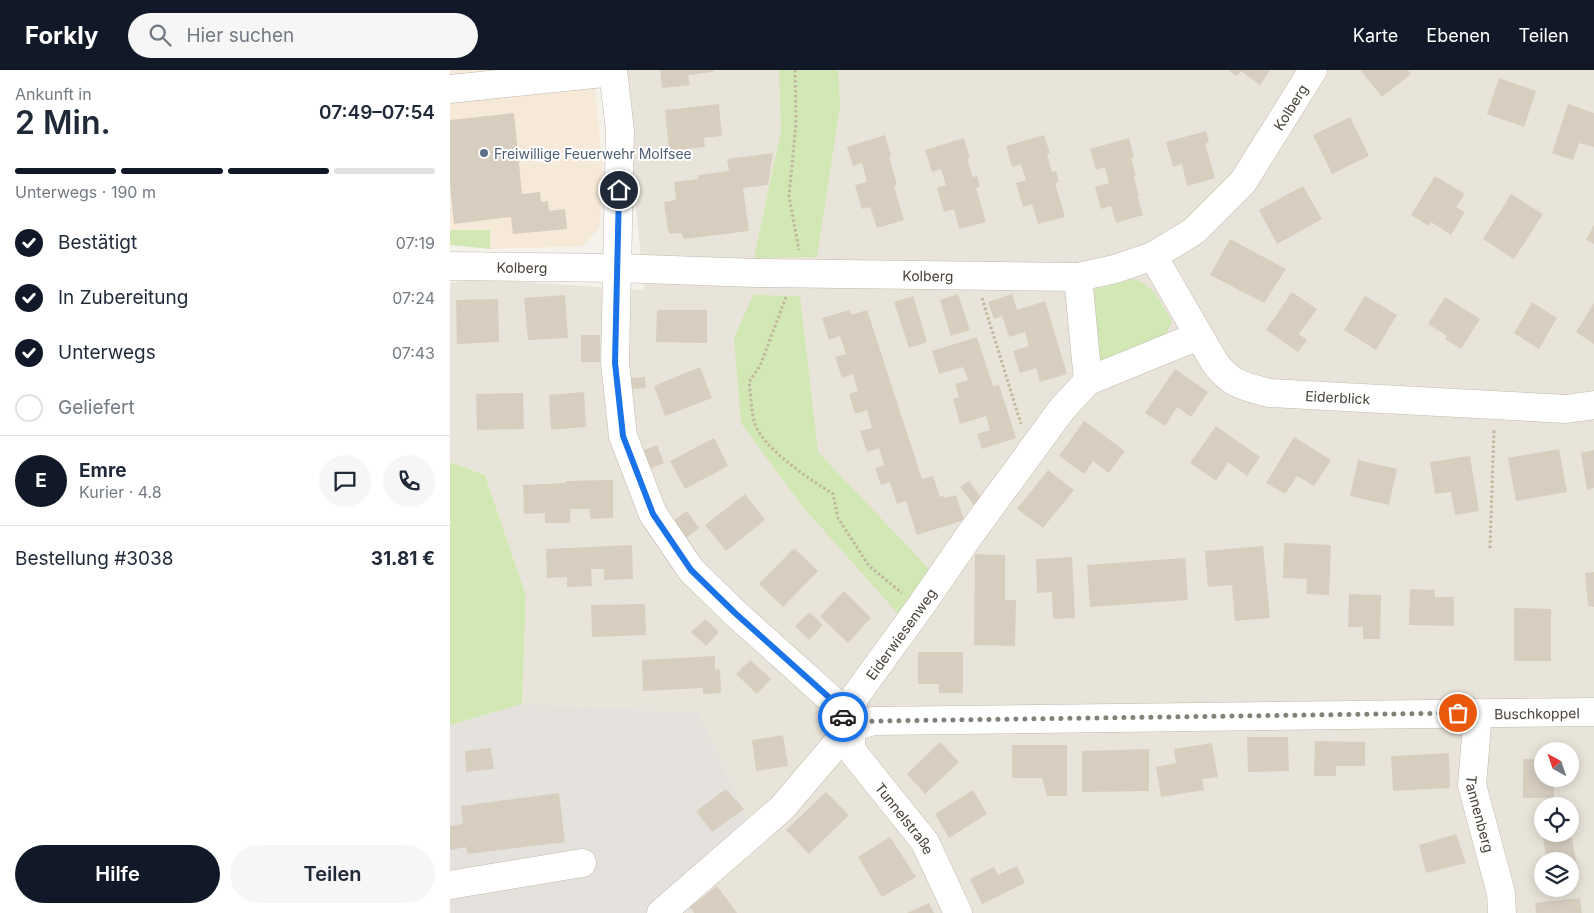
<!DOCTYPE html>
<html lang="de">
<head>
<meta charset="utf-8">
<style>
	body { margin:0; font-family:Inter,sans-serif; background:#f6f6f7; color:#1f2937; height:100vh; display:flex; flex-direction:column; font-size:19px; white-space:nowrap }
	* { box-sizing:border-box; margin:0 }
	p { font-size:16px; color:#747a83 }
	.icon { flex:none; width:28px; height:28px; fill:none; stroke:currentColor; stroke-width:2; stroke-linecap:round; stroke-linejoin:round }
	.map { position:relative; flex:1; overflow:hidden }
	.details { display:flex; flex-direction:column; background:#fff; width:450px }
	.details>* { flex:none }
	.needle { width:32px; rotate:320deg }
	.buttons { position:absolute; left:1084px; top:672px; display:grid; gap:10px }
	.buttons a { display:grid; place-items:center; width:45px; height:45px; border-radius:50%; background:#fff; box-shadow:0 2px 12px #0003; font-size:25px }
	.pin { position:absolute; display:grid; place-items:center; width:42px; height:42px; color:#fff; margin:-21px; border:2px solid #fff; border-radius:50%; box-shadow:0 1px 5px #0007 }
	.courier { position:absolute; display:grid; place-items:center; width:50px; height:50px; margin:-25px; border:4px solid #1a73e8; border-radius:50%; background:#fff; color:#222; box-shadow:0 1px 6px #0007 }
	.overview em { font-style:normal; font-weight:600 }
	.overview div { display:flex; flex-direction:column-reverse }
	.overview { display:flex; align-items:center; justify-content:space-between; height:85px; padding:0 15px }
	h1 { font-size:32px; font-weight:600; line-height:38px }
	.bar { display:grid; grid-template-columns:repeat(4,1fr); gap:8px 5px; align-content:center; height:60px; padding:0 15px }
	.bar i { height:6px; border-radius:4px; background:#e0e1e3 }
	.bar .selected { background:#111827 }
	.bar p { grid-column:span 4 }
	.line { display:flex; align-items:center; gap:12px; padding:0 15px; border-top:1px solid #e0e1e3 }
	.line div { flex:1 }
	.round { display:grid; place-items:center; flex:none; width:52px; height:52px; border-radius:26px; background:#f6f6f7 }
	ol { padding:0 15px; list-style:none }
	li { display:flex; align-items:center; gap:15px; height:55px }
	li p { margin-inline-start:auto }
	li .icon { padding:5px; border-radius:50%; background:#111827; color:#fff; stroke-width:4 }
	li:last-child { color:#747a83 }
	li i { width:28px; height:28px; border:2px solid #e0e1e3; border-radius:50% }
	.button { display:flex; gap:10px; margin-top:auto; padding:10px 15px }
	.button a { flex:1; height:58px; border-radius:30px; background:#111827; color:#fff; font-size:20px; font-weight:600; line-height:58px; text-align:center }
	.button a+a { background:#f6f6f7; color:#1f2937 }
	header { display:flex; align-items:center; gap:30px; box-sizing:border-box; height:70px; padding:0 25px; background:#111827; color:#fff }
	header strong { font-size:24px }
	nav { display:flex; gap:28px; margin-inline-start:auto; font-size:18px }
	.search { width:350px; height:45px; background:#f6f6f7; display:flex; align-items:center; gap:12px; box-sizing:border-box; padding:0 18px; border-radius:28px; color:#747a83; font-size:19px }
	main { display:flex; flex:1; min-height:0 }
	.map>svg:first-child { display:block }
	.residential { fill:#e9e4d9; fill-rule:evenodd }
	.commercial { fill:#f6e9d7 }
	.industrial { fill:#e5e1dc }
	.green { fill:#d1e8b5 }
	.building { fill:#d7cec0 }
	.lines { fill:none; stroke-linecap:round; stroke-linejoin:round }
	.minor-casing { stroke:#c1baad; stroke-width:29 }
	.path { stroke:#c2b69e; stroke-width:3; stroke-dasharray:2.5 2.5; stroke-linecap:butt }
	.minor { stroke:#fff; stroke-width:28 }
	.done { stroke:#858077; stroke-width:5; stroke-dasharray:0 9 }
	.route { stroke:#1a73e8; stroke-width:6 }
	.service-dot { fill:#5c6f8a; stroke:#fff; stroke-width:2 }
	.labels { text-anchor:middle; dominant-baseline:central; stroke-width:4; stroke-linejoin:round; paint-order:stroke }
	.street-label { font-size:14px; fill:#494338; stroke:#fff }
	.service-label { font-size:14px; fill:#4e5e75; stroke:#fff; text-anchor:start }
</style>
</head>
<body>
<header>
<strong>Forkly</strong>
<div class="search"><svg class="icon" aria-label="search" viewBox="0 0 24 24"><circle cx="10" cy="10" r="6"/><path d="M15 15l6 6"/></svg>Hier suchen</div>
<nav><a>Karte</a><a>Ebenen</a><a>Teilen</a></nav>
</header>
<main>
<section class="details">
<div class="overview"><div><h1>2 Min.</h1><p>Ankunft in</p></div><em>07:49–07:54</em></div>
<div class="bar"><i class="selected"></i><i class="selected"></i><i class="selected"></i><i></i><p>Unterwegs · 190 m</p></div>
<ol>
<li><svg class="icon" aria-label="check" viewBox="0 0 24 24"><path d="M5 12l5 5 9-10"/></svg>Bestätigt<p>07:19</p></li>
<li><svg class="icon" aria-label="check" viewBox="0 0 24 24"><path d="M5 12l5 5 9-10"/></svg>In Zubereitung<p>07:24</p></li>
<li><svg class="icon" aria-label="check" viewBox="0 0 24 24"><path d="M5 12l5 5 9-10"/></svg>Unterwegs<p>07:43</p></li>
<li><i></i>Geliefert</li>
</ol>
<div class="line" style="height:90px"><b class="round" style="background:#111827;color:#fff">E</b><div><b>Emre</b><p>Kurier · 4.8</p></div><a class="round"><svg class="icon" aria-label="chat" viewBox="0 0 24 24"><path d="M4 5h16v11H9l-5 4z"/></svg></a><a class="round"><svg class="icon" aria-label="phone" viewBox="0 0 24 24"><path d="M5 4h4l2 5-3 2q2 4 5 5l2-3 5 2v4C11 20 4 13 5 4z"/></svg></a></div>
<div class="line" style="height:65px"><div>Bestellung #3038</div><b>31.81 €</b></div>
<div class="button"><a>Hilfe</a><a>Teilen</a></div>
</section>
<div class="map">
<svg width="1144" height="843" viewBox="0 0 1144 843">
	<rect width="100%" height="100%" fill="#f5f2eb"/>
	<path class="residential" d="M173 0H1144V843H225L301 754 248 642 72 634 76 526 35 405 0 392V213L29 209 194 220ZM1092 681H1120V709H1092ZM1092 736H1120V764H1092ZM1092 791H1120V819H1092Z"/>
	<path class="commercial" d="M0 0H143L154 109 149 158 133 176 40 179V160H0Z"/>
	<path class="industrial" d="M72 634 248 642 301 754 196 843H0V655Z"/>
	<path class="green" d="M329 0H388L390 36 367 187 304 188 331 61Z
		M0 160H40V179L0 175Z
		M684 209C707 218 710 232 722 252L715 266 642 295 640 225 646 219Z
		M303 225 350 226 368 382 482 502 450 546 353 437 291 353 284 268Z
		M0 392 35 405 76 526 72 634 0 655Z"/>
	<path class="building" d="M210 0H263V2L238 5 240 15 212 18Z
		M778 0H820L810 15 791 1 787 6Z
		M910 0H958L961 4 932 27Z
		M1049 8 1086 21 1074 57 1037 44Z
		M269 34 272 66 254 68 255 77 219 81 215 40Z
		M1118 34 1144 43V77L1129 73 1123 90 1102 83Z
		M64 43 72 124 90 122 91 132 98 131 99 141 115 139 117 159 63 164 61 147 4 154 0 115V50Z
		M900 47 919 86 882 104 863 65Z
		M756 61 759 72 755 74 765 108 737 116 732 94 723 97 716 72Z
		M435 65 441 85 439 86 447 115 444 116 454 150 427 158 420 137 412 139 405 115 417 112 412 93 403 96 397 77Z
		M594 65 600 83 597 84 602 102 606 101 609 112 605 113 615 147 588 154 582 134 573 137 566 113 576 110 571 94 562 97 556 76Z
		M514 68 520 88 517 89 523 107 527 106 530 117 526 118 536 152 509 159 504 139 494 142 487 118 496 115 491 99 482 102 475 80Z
		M679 68 684 87 681 88 686 106 684 107 689 126H687L693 145 666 153 661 136 651 139 645 117 659 113 655 97 646 100 640 79Z
		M323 83 318 115 293 118 299 161 234 169 231 163 221 164 218 162 214 132 226 130 224 112 248 109V105L279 101 277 89Z
		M985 106 1015 124 1006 137 1015 142 1001 165 981 152 979 156 961 145Z
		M853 116 872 149 827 174 809 140Z
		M1061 124 1093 144 1064 189 1033 169Z
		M1144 155V174L1136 170Z
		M780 169 836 199 814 233 760 205Z
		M842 222 867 239 849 264 857 270 848 282 816 260Z
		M508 224 520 260 501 266 490 230Z
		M562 224 567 240 595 231 617 304 590 312 586 298 570 303 563 281 579 276 575 262 559 267 552 246 544 249 538 232Z
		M115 225 118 268 78 270 74 228Z
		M463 226 477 272 459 278 444 232Z
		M915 226 947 245 926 280 894 260Z
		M995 227 1030 249 1011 279 995 269 997 266 978 254Z
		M48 229 49 272 7 274 6 230Z
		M1082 232 1107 248 1089 279 1064 263Z
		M1144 233V274L1126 262Z
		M207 240H257V273L206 272Z
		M400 240 401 245 417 240 472 409 483 406 490 427 494 426 495 428 506 425 514 450 467 465 456 431 447 434 440 412 431 415 425 398 434 395 429 378 417 382 410 361 422 358 417 340 405 344 399 324 408 321 403 304 392 308 385 287 396 284 390 266 379 270 372 248Z
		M131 265H150V292H131Z
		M527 267 543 316 549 315 566 368 532 379 527 364 540 360 536 346 510 354 503 329 509 327 505 314 518 310 513 297 489 304 482 281Z
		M250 297 262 328 215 346 204 316Z
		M725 299 758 322 741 347 727 337 715 356 695 343Z
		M195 307 196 318 180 319 179 308Z
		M134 322 136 357 101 360 99 325Z
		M73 323 74 359 27 360 26 324Z
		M634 351 675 381 659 403 643 391 634 404 609 386Z
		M766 356 810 387 797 406 778 392 766 411 740 393Z
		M844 367 881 390 864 416 847 406 835 424 816 413Z
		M264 368 278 396 235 419 220 391Z
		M207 375 214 393 199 399 192 381Z
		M1109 379 1117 422 1066 431 1058 388Z
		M1144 380V418L1137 420 1131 383Z
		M1020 386 1029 441 1005 445 1001 422 985 424 980 392Z
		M908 390 947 399 939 435 900 426Z
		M598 400 624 420 593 458 567 439Z
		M163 410V448L140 449V439H120V453H95V443L74 444 73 415 116 413V411Z
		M519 411 535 432 528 441 510 417Z
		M295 424 315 450 276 481 255 455Z
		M237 441 249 458 236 468 224 450Z
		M834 473 881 475 879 525 856 524 857 509 833 508Z
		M182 475 183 509 154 510V499H141L142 516 117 517V507L97 508 96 479Z
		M813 476 820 548 785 551 782 515 758 517 755 481Z
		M344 478 368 501 333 537 309 514Z
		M525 484 555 485V530H566L565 576 524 575Z
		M622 487 625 548 603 549 602 522 587 523 586 489Z
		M735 488 738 530 640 537 637 495Z
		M1144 502V537L1138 536 1135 503Z
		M960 519 985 520V527H1004V556L959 555Z
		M394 521 421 548 398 573 370 546Z
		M899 524 931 525 930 569H913V557H898Z
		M195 534 196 565 142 567 141 535Z
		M1064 538 1101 539V591H1064Z
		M360 542 373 555 359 570 345 556Z
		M255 549 269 562 256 576 241 562Z
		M468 582H513V623H489V614H468Z
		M265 586V600L270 599 271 623 253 624V618L193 621 192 590Z
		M300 590 321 609 307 624 286 604Z
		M333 665 338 696 306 701 302 670Z
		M797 667H838L839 701 798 702Z
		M865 671 915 672V696H886V706H864Z
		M490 672 509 692 475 724 457 704Z
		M762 673 768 707 752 709 754 720 711 727 706 697 726 693 724 679Z
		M562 675H617V726H597L592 708H562Z
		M41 678 44 699 16 702 15 681Z
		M699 679V721L632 722V681Z
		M999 683 1000 718 943 721 941 686Z
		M1073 689H1092V709H1104V728H1073Z
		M276 719 294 739 262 762 246 741Z
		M523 720 537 744 499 768 485 744Z
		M376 722 399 745 359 784 336 760Z
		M109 723 115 772 17 784 16 777 0 780V756L13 754 11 736Z
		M1006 764 1016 793 976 803 969 775Z
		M1114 764H1121L1128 801 1120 803V791H1097L1093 768Z
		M440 767 466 807 432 827 408 787Z
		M567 796 575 813 532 834 520 809 544 797 548 805Z
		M267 816 287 843H244L240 837Z
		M1130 828 1132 843H1086L1085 833Z
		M479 833 484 843H457Z"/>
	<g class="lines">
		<defs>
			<g id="minor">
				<path id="s1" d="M163 0 170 61 165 293 173 366 203 444 241 500 285 543 382 630 400 658 402 681 475 772 508 843"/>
				<path d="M0 19 163 2"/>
				<path id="s2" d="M703 186 765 293C782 315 793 316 819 323L1116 339 1144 335"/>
				<path id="s3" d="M0 196 167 198 305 203 628 207 665 199 703 186 744 161 793 112 863 0"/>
				<path d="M628 207 638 311 748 266"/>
				<path id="s4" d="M1028 643 1022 715 1051 823 1052 843"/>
				<path id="s5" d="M400 658 423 651 1144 642"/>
				<path d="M0 815 132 793"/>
				<path id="s6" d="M211 843 332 738 400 658 404 628 470 537 519 466 612 339 638 311"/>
			</g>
		</defs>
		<use href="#minor" class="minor-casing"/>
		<path class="path" d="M345 0 346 53 339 126 349 180
			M336 227 310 296 299 312C301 325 301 339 304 351 312 379 360 409 383 424L388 448 419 496 452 523
			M532 228 571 354
			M1040 478 1044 359"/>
		<use href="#minor" class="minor"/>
	</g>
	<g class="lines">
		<path class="done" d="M393 647 400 658 423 651 1008 643"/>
		<path class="route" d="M169 120 165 293 173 366 203 444 241 500 285 543 382 630 393 647"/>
	</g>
	<circle class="service-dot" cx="34" cy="83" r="5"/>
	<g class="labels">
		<g class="street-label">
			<text stroke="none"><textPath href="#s3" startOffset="912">Kolberg</textPath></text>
			<text stroke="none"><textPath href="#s3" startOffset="72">Kolberg</textPath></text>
			<text stroke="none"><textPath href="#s3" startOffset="478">Kolberg</textPath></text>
			<text stroke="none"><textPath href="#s2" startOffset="256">Eiderblick</textPath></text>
			<text stroke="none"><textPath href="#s6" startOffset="375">Eiderwiesenweg</textPath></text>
			<text stroke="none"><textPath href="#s5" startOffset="688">Buschkoppel</textPath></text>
			<text stroke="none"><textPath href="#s4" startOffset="102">Tannenberg</textPath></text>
			<text stroke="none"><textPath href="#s1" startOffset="852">Tunnelstraße</textPath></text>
		</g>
		<g class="service-label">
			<text x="44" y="83">Freiwillige Feuerwehr Molfsee</text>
		</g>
	</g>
</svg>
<div class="buttons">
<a><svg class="needle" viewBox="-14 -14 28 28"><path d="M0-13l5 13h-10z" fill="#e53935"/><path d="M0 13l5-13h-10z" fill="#747a83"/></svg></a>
<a><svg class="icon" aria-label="locate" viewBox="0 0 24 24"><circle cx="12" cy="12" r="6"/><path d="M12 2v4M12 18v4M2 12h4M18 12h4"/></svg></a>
<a><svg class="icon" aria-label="layers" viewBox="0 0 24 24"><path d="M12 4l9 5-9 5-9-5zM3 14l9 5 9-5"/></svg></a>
</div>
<div class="pin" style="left:1008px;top:643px;background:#ea580c"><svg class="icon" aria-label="bag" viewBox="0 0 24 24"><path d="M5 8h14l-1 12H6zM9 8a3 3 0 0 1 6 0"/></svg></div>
<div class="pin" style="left:169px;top:120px;background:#1f2937"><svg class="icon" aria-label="home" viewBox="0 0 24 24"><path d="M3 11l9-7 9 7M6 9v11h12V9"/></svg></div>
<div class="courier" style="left:393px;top:647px"><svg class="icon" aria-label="car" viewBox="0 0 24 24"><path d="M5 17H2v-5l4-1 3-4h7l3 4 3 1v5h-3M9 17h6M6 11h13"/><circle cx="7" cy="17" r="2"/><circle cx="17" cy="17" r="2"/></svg></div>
</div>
</main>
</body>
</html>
